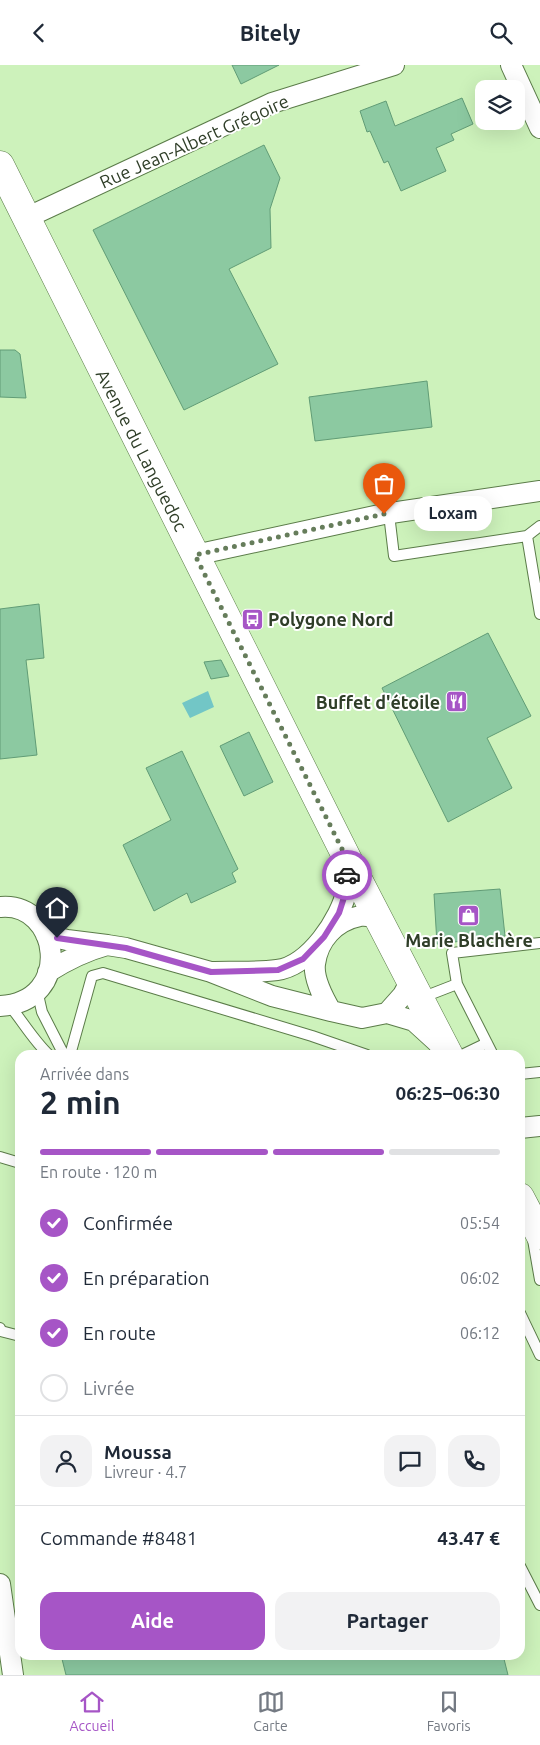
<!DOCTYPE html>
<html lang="fr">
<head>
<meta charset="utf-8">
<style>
	body { margin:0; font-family:Ubuntu,sans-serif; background:#f2f2f3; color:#1f2937; height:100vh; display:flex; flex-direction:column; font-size:19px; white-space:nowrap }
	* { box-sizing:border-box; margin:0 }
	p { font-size:16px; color:#747a83 }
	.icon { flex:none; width:28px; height:28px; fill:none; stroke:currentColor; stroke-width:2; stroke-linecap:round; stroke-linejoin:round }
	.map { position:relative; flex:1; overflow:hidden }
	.sheet { position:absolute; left:15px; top:985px; width:510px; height:610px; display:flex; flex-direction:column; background:#fff; border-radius:15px; box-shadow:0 5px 20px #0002 }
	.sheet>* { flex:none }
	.controls { position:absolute; left:475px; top:15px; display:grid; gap:10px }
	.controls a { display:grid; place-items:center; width:50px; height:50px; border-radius:10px; background:#fff; box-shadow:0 5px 20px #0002; font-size:25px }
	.pin { position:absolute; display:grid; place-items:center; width:42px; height:42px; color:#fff; margin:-51px -21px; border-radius:50% 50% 50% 0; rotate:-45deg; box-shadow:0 0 5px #0007 }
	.pin .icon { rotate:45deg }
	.courier { position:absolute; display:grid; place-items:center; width:50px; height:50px; margin:-25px; border:4px solid #a655c6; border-radius:50%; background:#fff; color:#222; box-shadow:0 1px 6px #0007 }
	.bubble { position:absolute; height:35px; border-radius:15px; background:#fff; box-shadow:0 5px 20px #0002; font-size:16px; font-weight:700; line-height:35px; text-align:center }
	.headline em { font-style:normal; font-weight:700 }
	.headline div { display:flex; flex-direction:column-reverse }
	.headline { display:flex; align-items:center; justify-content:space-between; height:85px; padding:0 25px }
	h1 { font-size:32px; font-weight:700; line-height:38px }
	.bar { display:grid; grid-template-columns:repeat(4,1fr); gap:8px 5px; align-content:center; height:60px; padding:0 25px }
	.bar i { height:6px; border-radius:4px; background:#e0e1e3 }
	.bar .active { background:#a655c6 }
	.bar p { grid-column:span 4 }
	.line { display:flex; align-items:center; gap:12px; padding:0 25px; border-top:1px solid #e0e1e3 }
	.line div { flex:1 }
	.round { display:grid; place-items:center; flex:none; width:52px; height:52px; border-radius:15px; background:#f2f2f3 }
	ol { padding:0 25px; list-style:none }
	li { display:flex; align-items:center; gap:15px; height:55px }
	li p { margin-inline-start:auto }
	li .icon { padding:5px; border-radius:50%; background:#a655c6; color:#fff; stroke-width:4 }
	li:last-child { color:#747a83 }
	li i { width:28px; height:28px; border:2px solid #e0e1e3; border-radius:50% }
	.primary-button { display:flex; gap:10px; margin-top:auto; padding:10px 25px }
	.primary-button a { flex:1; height:58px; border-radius:15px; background:#a655c6; color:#fff; font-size:20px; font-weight:700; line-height:58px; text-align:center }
	.primary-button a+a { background:#f2f2f3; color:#1f2937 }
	header { display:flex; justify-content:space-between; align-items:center; height:65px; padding:0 25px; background:#fff; font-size:22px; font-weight:700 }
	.tab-bar { display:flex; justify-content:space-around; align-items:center; height:70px; border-top:1px solid #e0e1e3; background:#fff; font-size:14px; color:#747a83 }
	.tab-bar a { display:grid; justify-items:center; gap:2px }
	.tab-bar .active { color:#a655c6 }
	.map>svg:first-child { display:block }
	.water { fill:#72c6c6 }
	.building { fill:#8cc9a1; stroke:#619c76 }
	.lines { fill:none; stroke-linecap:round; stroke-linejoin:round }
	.lane-casing { stroke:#5b7c49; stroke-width:12 }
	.street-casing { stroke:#5b7c49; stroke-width:22 }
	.secondary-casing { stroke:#5b7c49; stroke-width:29 }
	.lane { stroke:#fff; stroke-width:10 }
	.street { stroke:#fff; stroke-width:20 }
	.secondary { stroke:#fff; stroke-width:28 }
	.done { stroke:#667d5b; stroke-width:5; stroke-dasharray:0 9 }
	.route { stroke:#a655c6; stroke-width:6 }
	.labels { text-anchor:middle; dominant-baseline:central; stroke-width:4; stroke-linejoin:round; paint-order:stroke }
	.street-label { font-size:18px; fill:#2f3e28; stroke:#fff }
	.poi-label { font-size:18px; font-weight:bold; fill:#2f3e28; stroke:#fff; text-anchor:start }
</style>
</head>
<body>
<header><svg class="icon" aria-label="back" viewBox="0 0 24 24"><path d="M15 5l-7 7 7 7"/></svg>Bitely<svg class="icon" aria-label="search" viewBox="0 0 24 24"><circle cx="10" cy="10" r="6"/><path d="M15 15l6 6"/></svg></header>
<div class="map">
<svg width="540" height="1610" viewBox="0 0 540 1610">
	<rect width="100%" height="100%" fill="#cdf2bb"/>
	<path class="water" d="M208 626 214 642 190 653 182 638Z"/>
	<path class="building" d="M232 0H279L241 19Z
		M462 33 473 59 451 69 454 75 436 83 446 106 401 126 388 96 384 98 370 66 367 67 360 46 386 36 395 61Z
		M264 80 280 113 270 144 271 183 229 204 278 299 184 345 93 165Z
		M0 285H15L20 289 26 333 0 332Z
		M427 316 432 362 315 376 309 332Z
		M39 539 44 593 26 595 37 690 0 694V544Z
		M488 568 531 651 487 673 512 723 448 757 382 623Z
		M221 595 229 611 211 614 204 597Z
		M249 667 273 717 244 731 220 681Z
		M182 686 238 804 232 808 236 817 191 838 187 828 154 846 123 780 171 755 146 703Z
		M500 824 505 871 437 879 434 829Z
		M61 1590H503L508 1610H66Z"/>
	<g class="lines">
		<defs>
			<path id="lane" d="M389 449 394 491 527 471 540 549
				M527 471 540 461
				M457 919 452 888 540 878
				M37 925 42 947 64 990
				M421 933 457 919 493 990
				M10 941C23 957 34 976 49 990
				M70 990 92 911 103 908 312 971 367 990
				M462 990 487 978
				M520 1009 540 1007
				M0 1092 20 1098
				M532 1169 540 1215
				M520 1248 540 1290
				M0 1263 1 1266 20 1271
				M520 1501 540 1540"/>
			<path id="street" d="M511 0 540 63
				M26 153 272 38 394 0
				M195 490 384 449 540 426
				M347 797C347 806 348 816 347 824 341 854 309 901 277 905 255 908 232 906 211 907L272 931 331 946 362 953 387 948 414 956 437 977
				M0 842C60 836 75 937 0 941
				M46 870 67 875 107 880C85 886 67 895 48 907
				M107 880 126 883 211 907
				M331 946C324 934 313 914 315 899 318 875 335 856 360 851 366 850 373 852 379 852
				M387 948 403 930 411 915
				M520 1063 540 1061
				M0 1519 13 1610"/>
			<path id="secondary" d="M0 100 347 793 449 990
				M520 1132 540 1170"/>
		</defs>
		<use href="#lane" class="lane-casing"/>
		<use href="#street" class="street-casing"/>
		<use href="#secondary" class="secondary-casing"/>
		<use href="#lane" class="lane"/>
		<use href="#street" class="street"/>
		<use href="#secondary" class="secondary"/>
	</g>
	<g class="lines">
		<path class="done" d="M347 810 346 792 195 490 384 449"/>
		<path class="route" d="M57 873 126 883 211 907 278 905 303 894 324 872 339 848 347 823V810"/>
	</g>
	<defs>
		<symbol id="bus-square" viewBox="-11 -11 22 22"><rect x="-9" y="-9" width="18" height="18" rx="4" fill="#a655c6" stroke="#fff"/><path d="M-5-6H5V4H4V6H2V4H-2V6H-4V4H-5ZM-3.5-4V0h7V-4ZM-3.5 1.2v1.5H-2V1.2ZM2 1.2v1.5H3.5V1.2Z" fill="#fff"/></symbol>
		<symbol id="restaurant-square" viewBox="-11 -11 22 22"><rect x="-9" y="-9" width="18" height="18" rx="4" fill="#a655c6" stroke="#fff"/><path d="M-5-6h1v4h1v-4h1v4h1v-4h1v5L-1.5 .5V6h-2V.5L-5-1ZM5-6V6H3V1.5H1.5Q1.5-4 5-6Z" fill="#fff"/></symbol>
		<symbol id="shop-square" viewBox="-11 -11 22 22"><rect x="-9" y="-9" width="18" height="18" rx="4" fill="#a655c6" stroke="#fff"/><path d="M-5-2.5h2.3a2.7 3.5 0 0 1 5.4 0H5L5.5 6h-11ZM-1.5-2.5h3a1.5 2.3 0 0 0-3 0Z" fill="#fff"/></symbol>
	</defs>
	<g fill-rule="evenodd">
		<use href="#bus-square" x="240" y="542" width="25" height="25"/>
		<use href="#restaurant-square" x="444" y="624" width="25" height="25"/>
		<use href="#shop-square" x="456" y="838" width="25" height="25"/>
	</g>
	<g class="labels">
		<g class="street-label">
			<text transform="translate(194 76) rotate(-24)">Rue Jean-Albert Grégoire</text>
			<text transform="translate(142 385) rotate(63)">Avenue du Languedoc</text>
		</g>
		<g class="poi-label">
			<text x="268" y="554">Polygone Nord</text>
			<text x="440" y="637" text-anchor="end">Buffet d'étoile</text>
			<text x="469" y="875" text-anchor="middle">Marie Blachère</text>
		</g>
	</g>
</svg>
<div class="controls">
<a><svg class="icon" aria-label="layers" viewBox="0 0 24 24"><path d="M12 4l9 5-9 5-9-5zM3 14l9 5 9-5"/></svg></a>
</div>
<div class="pin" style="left:384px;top:449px;background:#ea580c"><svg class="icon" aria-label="bag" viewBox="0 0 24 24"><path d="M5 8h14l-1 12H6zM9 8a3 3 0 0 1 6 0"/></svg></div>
<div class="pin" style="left:57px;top:873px;background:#1f2937"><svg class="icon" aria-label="home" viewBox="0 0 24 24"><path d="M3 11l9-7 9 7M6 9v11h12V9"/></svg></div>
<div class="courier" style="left:347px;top:810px"><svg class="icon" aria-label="car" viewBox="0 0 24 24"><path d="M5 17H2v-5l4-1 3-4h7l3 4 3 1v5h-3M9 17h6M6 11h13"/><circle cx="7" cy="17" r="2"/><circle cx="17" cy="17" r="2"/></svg></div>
<div class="bubble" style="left:414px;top:431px;width:78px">Loxam</div>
<section class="sheet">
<div class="headline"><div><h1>2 min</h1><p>Arrivée dans</p></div><em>06:25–06:30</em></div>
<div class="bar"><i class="active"></i><i class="active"></i><i class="active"></i><i></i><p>En route · 120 m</p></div>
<ol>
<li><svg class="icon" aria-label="check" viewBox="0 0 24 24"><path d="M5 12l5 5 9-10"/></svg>Confirmée<p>05:54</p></li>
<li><svg class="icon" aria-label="check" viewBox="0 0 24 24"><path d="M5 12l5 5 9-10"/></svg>En préparation<p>06:02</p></li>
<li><svg class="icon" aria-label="check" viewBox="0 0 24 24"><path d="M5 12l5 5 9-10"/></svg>En route<p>06:12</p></li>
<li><i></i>Livrée</li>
</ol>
<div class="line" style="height:90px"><a class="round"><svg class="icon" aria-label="person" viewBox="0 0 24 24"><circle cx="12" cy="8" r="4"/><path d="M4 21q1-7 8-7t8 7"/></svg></a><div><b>Moussa</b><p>Livreur · 4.7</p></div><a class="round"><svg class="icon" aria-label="chat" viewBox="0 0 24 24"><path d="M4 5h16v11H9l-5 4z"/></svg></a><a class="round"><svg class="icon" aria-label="phone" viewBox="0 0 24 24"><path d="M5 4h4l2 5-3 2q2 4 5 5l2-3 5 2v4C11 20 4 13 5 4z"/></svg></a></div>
<div class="line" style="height:65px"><div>Commande #8481</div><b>43.47 €</b></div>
<div class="primary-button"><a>Aide</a><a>Partager</a></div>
</section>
</div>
<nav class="tab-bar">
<a class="active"><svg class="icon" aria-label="home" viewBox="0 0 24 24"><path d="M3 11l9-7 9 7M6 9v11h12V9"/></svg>Accueil</a>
<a><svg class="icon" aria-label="map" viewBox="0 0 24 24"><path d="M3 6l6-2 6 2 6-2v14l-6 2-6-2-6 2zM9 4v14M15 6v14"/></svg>Carte</a>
<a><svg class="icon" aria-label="saved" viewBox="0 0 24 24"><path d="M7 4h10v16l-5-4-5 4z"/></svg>Favoris</a>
</nav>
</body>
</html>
